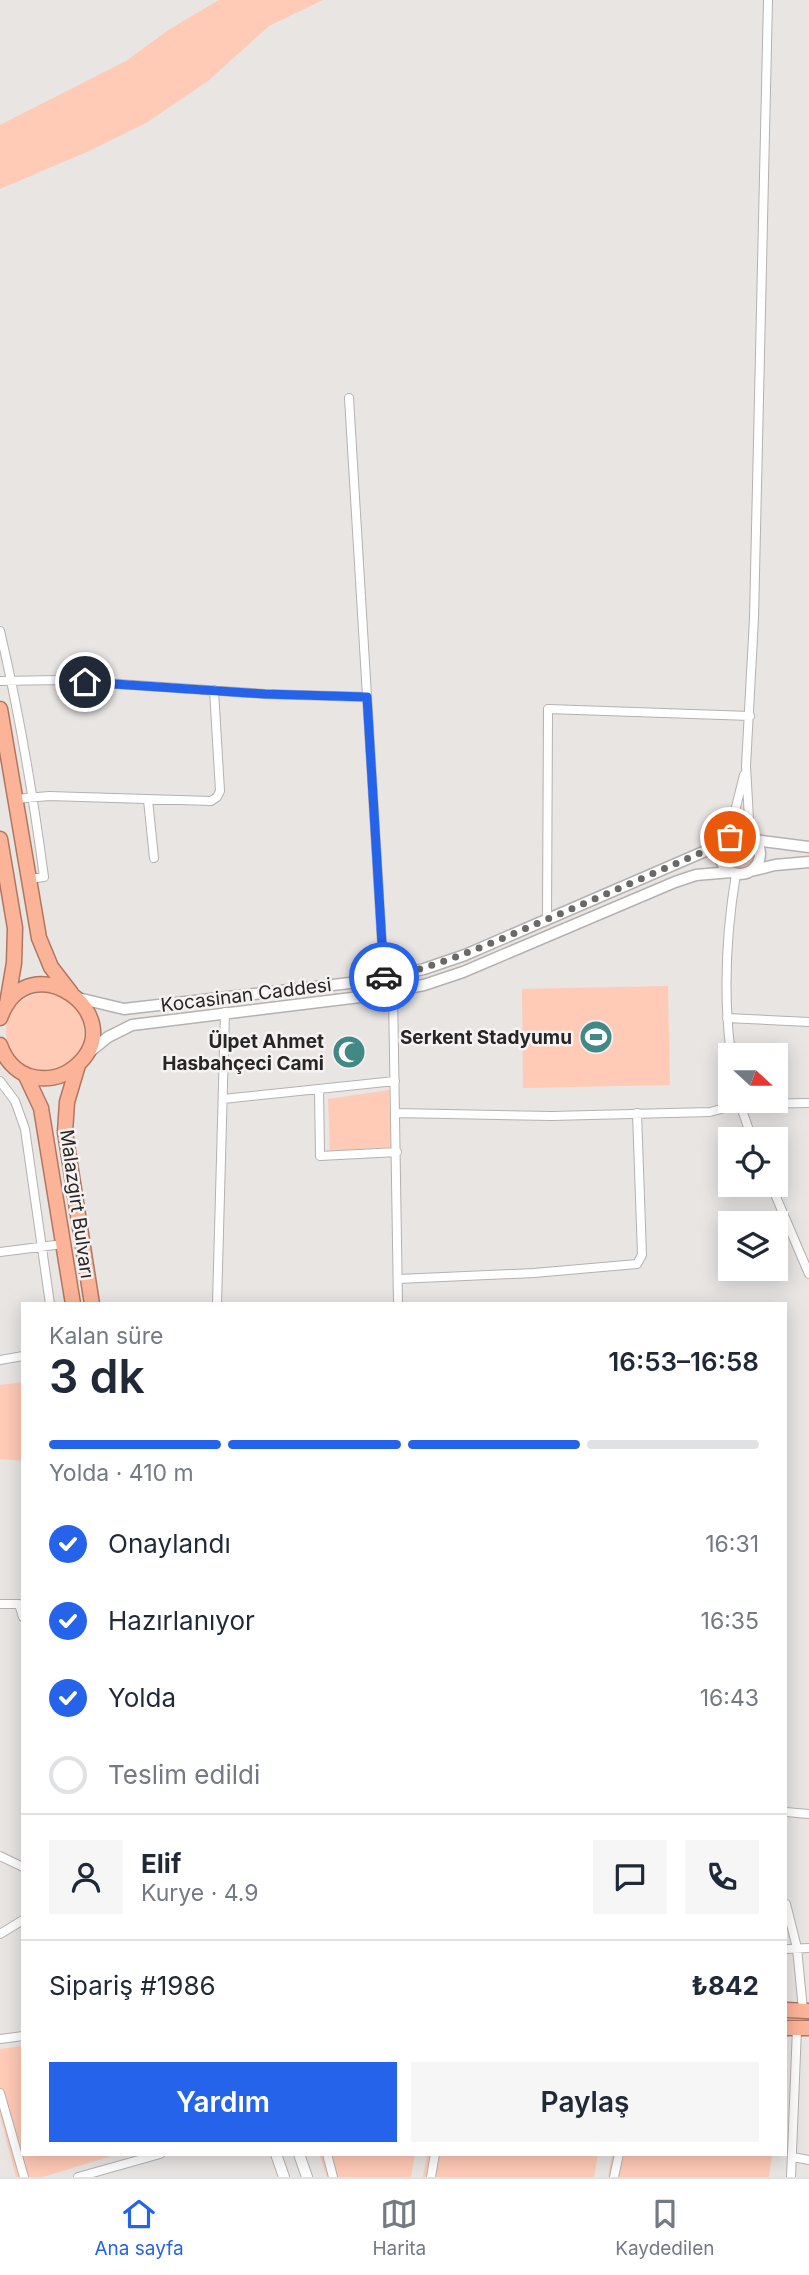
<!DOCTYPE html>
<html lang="tr">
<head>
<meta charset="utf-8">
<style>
	body { margin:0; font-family:Inter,sans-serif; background:#f6f6f7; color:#1f2937; height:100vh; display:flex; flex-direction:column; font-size:26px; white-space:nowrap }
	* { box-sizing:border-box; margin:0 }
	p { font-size:23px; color:#747a83 }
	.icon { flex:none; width:38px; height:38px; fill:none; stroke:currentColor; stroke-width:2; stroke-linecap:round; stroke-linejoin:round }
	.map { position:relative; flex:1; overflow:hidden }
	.side { position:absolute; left:21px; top:1302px; width:766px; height:854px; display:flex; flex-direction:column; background:#fff; border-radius:0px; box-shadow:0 4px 18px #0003 }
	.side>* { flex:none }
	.needle { width:46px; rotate:111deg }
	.controls { position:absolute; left:718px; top:1043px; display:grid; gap:14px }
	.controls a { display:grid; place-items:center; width:70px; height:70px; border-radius:0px; background:#fff; box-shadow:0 4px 18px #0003; font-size:35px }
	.pin { position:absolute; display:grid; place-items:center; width:60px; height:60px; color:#fff; margin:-30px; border:4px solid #fff; border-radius:50%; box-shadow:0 2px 7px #0007 }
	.courier { position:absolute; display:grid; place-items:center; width:70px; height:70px; margin:-35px; border:5px solid #2563eb; border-radius:50%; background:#fff; color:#222; box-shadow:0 2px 9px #0007 }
	.overview em { font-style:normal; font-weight:600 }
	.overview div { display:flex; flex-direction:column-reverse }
	.overview { display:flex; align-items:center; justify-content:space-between; height:119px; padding:0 28px }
	h1 { font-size:46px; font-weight:600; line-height:52px }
	.bar { display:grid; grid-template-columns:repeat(4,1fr); gap:10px 7px; align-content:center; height:84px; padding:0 28px }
	.bar i { height:9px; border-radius:5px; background:#e0e1e3 }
	.bar .active { background:#2563eb }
	.bar p { grid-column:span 4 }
	.line { display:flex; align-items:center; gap:18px; padding:0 28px; border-top:2px solid #e0e1e3 }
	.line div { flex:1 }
	.round { display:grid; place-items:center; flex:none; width:74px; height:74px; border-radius:0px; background:#f6f6f7 }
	ol { padding:0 28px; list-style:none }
	li { display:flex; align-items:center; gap:21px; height:77px }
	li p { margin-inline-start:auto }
	li .icon { padding:7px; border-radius:50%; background:#2563eb; color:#fff; stroke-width:4 }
	li:last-child { color:#747a83 }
	li i { width:38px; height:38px; border:4px solid #e0e1e3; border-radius:50% }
	.action { display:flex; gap:14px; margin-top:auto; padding:14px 28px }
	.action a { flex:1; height:80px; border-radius:0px; background:#2563eb; color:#fff; font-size:28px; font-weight:600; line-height:80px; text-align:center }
	.action a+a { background:#f6f6f7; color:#1f2937 }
	.tabs { display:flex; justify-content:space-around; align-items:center; height:98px; border-top:2px solid #e0e1e3; background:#fff; font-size:19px; color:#747a83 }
	.tabs a { display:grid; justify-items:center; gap:4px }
	.tabs .active { color:#2563eb }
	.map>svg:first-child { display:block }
	.green { fill:#ffcab6 }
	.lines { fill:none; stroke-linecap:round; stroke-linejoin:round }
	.minor-casing { stroke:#b5b1b0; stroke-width:10 }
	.tertiary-casing { stroke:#b5b1b0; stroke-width:12 }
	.secondary-casing { stroke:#b5b1b0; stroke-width:13 }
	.trunk-casing { stroke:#b17660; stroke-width:17 }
	.minor { stroke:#fff; stroke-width:8 }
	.tertiary { stroke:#fff; stroke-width:10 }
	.secondary { stroke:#fff; stroke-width:10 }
	.trunk { stroke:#fcb498; stroke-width:14 }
	.done { stroke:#6b6968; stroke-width:7; stroke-dasharray:0 12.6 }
	.route { stroke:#2563eb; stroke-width:9 }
	.labels { text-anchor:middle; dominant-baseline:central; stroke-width:5; stroke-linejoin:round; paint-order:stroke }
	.street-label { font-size:19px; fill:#272625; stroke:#f5f2f1 }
	.poi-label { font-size:19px; font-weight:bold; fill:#272625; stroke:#f5f2f1; text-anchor:end }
</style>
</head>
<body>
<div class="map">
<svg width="809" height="2177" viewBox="0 0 809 2177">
	<rect width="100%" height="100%" fill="#e8e5e3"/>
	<path class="green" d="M219 0H323L269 26 208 81 146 123 87 152 0 189V125L126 61 170 29Z
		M725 854a15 15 0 1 1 30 0a15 15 0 1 1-30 0Z
		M668 986 670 1085 523 1088 522 989Z
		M6 1032a39 39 0 1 1 78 0a39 39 0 1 1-78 0Z
		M389 1090 391 1147 330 1151 328 1099Z
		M23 1382V1461L0 1459V1385Z
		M23 2046V2154H118L43 2177H16L0 2116V2049Z
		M319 2154H415L411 2177H327Z
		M427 2154H598L594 2177H423Z
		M612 2154H772L769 2177H608Z"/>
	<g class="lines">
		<defs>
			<path id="minor" d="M349 398 384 978
				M0 631C19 712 33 794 44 877L29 879
				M0 681 60 680 265 694 367 697
				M16 799 49 796 211 801 217 797 220 791 214 690
				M148 800 154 858
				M750 837 746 766 754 618 768 0
				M728 839 744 775
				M547 919 548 709 750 716
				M393 992 398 1304
				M727 1018 809 1022
				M731 1055C723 994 726 934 736 874
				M0 1081 15 1101 25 1129 50 1304
				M319 1089 320 1156 397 1152
				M223 1099 395 1081
				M739 1101 752 1139
				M396 1113 552 1116 710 1112 739 1104 809 1103
				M771 1185 809 1274
				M0 1252 63 1244
				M398 1279 534 1273 637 1264 642 1255 637 1113
				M217 1304 225 1012
				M0 1360 23 1356
				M0 1604H19L23 1617
				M786 1812 809 1814
				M0 1856 23 1867
				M786 1904 797 1948 803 2010
				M0 1934 23 1920
				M786 1949 809 1948
				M0 2039 23 2036
				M0 2093 24 2177
				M327 2154 333 2177
				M793 2157 809 2160
				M78 2177 160 2154
				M431 2177 435 2154
				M614 2177 619 2154
				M791 2177 797 2028"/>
			<path id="tertiary" d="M276 2154 284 2177
				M299 2154 307 2177"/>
			<path id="secondary" d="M720 854a20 20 0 1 1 40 0a20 20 0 1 1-40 0Z
				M754 840 809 847
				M751 871 775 865 809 862
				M78 998 124 1009 367 981 424 969 465 955 724 843
				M87 1054 108 1037 132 1025 360 997 424 985 463 972 675 882 696 875 731 872"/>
			<path id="trunk" d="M0 709 39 938 51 967 71 993
				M0 839 15 928 14 963 7 1004
				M0 1018C29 939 135 1017 75 1067 62 1078 45 1081 29 1076 15 1071 5 1059 0 1045
				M78 1065 67 1102 65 1132 92 1304
				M25 1074 41 1108 73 1304
				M786 2010 809 2011
				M786 2028H809"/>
		</defs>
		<use href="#minor" class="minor-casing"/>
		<use href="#tertiary" class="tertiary-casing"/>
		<use href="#secondary" class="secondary-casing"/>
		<use href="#trunk" class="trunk-casing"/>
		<use href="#minor" class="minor"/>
		<use href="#tertiary" class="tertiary"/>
		<use href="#secondary" class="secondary"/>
		<use href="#trunk" class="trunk"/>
	</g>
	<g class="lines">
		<path class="done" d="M384 977V978C436 967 483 947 531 926 596 899 660 870 724 843L730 837"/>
		<path class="route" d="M85 682 265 694 367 697 384 977"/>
	</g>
	<defs>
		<symbol id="stadium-disc" viewBox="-11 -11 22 22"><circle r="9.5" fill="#428986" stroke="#f5f2f1"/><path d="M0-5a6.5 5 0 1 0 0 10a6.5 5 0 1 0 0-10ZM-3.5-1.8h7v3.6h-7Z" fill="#fff"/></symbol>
		<symbol id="mosque-disc" viewBox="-11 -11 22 22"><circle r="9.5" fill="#428986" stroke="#f5f2f1"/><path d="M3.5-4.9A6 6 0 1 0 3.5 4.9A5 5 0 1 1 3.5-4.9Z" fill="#fff"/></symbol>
	</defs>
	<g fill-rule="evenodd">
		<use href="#stadium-disc" x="577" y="1018" width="38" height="38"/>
		<use href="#mosque-disc" x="330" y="1033" width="38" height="38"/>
	</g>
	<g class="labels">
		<g class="street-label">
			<text transform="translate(246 995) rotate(-7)">Kocasinan Caddesi</text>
			<text transform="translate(77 1204) rotate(82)">Malazgirt Bulvarı</text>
		</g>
		<g class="poi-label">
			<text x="572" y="1037">Serkent Stadyumu</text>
			<text x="324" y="1041">Ülpet Ahmet<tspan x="324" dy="22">Hasbahçeci Cami</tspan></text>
		</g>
	</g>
</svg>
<div class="controls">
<a><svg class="needle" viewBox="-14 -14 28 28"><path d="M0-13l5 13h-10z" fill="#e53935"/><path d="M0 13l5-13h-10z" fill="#747a83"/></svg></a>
<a><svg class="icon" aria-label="locate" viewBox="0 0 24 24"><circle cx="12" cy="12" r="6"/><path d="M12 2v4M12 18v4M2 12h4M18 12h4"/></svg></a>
<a><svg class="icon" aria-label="layers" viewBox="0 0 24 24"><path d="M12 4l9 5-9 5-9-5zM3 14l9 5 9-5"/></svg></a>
</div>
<div class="pin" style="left:730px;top:837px;background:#ea580c"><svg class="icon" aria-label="bag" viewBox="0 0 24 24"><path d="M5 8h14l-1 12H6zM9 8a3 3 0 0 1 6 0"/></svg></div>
<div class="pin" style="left:85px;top:682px;background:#1f2937"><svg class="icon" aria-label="home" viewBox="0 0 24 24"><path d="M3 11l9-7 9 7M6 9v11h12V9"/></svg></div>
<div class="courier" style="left:384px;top:977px"><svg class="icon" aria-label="car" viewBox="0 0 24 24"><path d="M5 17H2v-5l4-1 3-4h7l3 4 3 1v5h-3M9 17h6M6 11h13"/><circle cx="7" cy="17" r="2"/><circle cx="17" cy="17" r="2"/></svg></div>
<section class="side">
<div class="overview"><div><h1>3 dk</h1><p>Kalan süre</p></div><em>16:53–16:58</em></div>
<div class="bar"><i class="active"></i><i class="active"></i><i class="active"></i><i></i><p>Yolda · 410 m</p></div>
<ol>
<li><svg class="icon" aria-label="check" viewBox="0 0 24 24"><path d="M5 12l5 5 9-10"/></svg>Onaylandı<p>16:31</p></li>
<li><svg class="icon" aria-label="check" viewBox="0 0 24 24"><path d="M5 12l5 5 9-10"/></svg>Hazırlanıyor<p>16:35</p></li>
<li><svg class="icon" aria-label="check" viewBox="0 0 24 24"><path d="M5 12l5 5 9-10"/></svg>Yolda<p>16:43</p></li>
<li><i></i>Teslim edildi</li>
</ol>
<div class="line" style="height:126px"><a class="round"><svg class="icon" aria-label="person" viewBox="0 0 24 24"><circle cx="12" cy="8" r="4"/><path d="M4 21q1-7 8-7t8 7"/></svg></a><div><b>Elif</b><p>Kurye · 4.9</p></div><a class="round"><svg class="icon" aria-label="chat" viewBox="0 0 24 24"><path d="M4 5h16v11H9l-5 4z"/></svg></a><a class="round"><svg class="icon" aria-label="phone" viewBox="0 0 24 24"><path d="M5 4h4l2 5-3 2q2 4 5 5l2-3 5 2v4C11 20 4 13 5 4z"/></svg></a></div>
<div class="line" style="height:91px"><div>Sipariş #1986</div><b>₺842</b></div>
<div class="action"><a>Yardım</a><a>Paylaş</a></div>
</section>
</div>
<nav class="tabs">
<a class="active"><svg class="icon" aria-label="home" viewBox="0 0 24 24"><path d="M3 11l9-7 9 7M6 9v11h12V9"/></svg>Ana sayfa</a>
<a><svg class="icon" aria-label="map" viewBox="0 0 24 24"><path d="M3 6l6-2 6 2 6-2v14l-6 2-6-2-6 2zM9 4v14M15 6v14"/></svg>Harita</a>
<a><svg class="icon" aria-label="saved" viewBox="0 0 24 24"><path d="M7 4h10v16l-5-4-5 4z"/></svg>Kaydedilen</a>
</nav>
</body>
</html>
